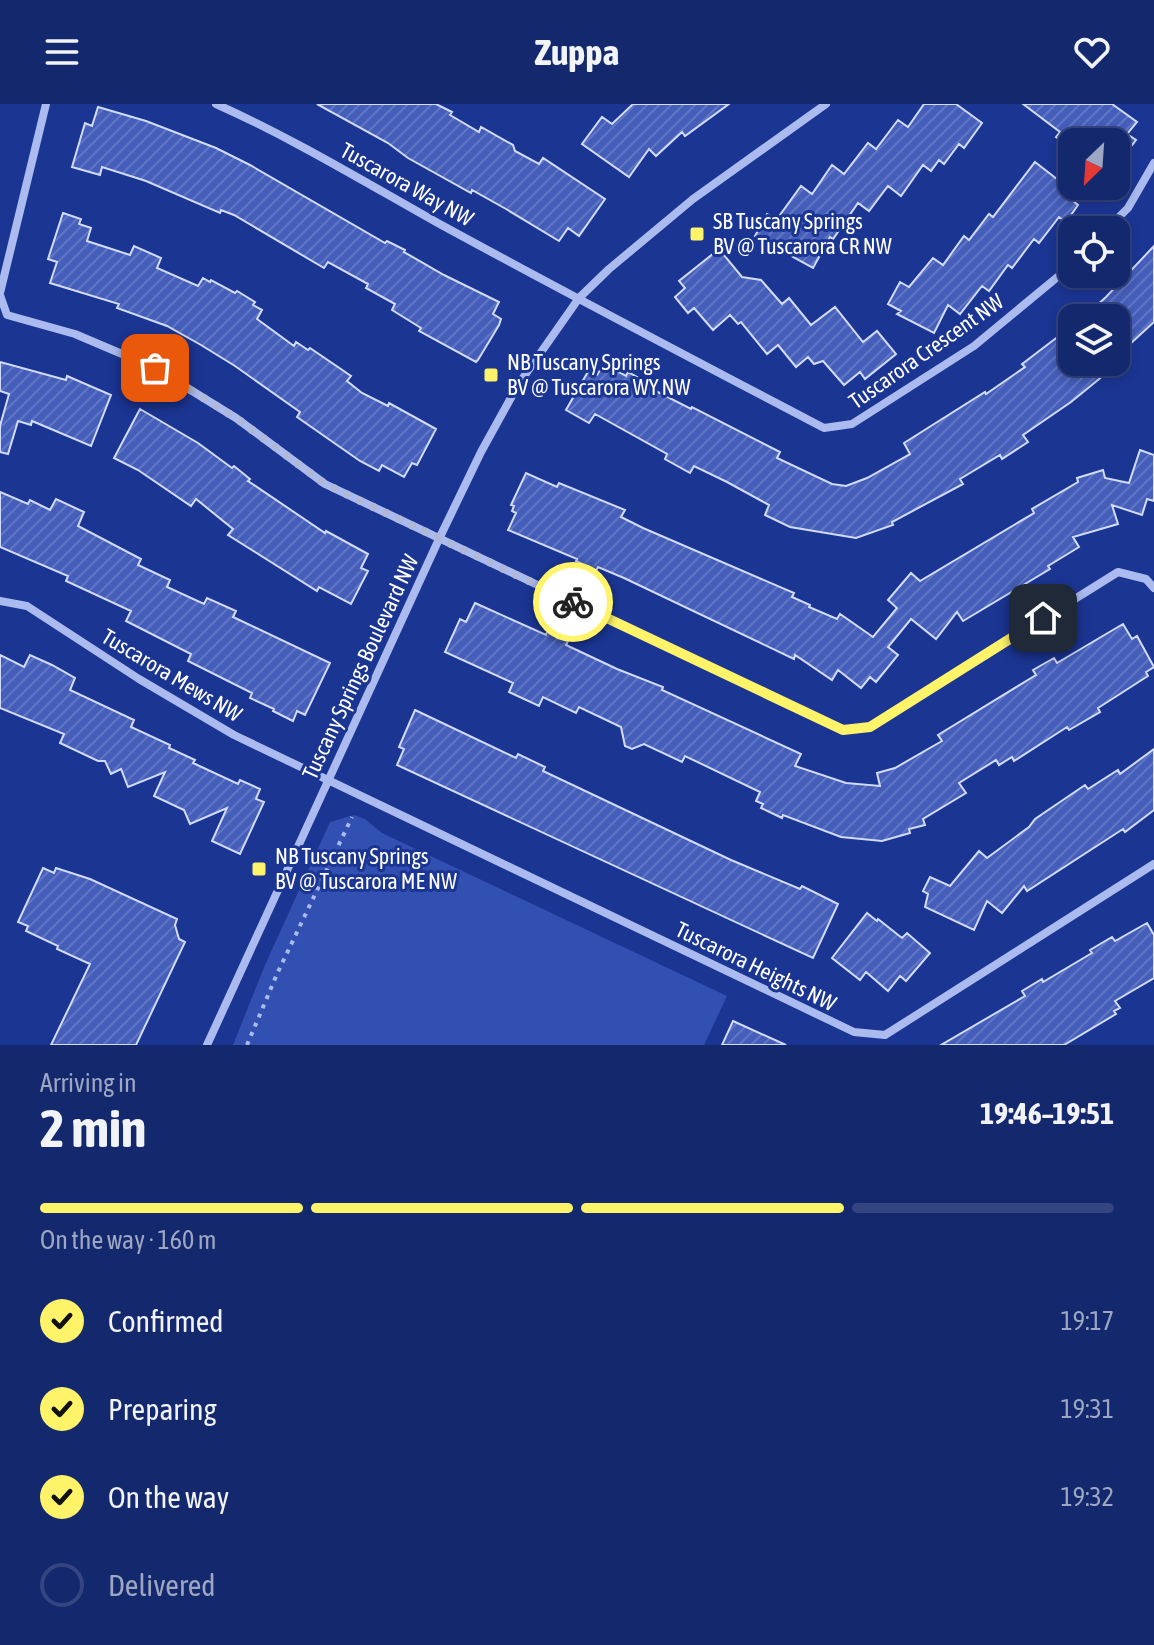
<!DOCTYPE html>
<html lang="en">
<head>
<meta charset="utf-8">
<style>
	body { margin:0; font-family:"Asap Condensed",sans-serif; background:#1d3073; color:#f1f3f6; height:100vh; display:flex; flex-direction:column; font-size:30px; white-space:nowrap }
	* { box-sizing:border-box; margin:0 }
	p { font-size:26px; color:#9da6c2 }
	.icon { flex:none; width:44px; height:44px; fill:none; stroke:currentColor; stroke-width:2; stroke-linecap:round; stroke-linejoin:round }
	.map { position:relative; height:941px; overflow:hidden }
	.drawer { display:flex; flex-direction:column; background:#14286e; flex:1 }
	.drawer>* { flex:none }
	.needle { width:52px; rotate:205deg }
	.fabs { position:absolute; left:1058px; top:24px; display:grid; gap:16px }
	.fabs a { display:grid; place-items:center; width:72px; height:72px; border-radius:16px; background:#14286e; box-shadow:0 4px 12px #0003,0 0 0 2px #334481; font-size:40px }
	.pin { position:absolute; display:grid; place-items:center; width:68px; height:68px; color:#fff; margin:-34px; border-radius:16px; box-shadow:0 4px 12px #0006 }
	.courier { position:absolute; display:grid; place-items:center; width:80px; height:80px; margin:-40px; border:6px solid #fff469; border-radius:50%; background:#fff; color:#222; box-shadow:0 2px 10px #0007 }
	.head em { font-style:normal; font-weight:700 }
	.head div { display:flex; flex-direction:column-reverse }
	.head { display:flex; align-items:center; justify-content:space-between; height:136px; padding:0 40px }
	h1 { font-size:52px; font-weight:700; line-height:60px }
	.bar { display:grid; grid-template-columns:repeat(4,1fr); gap:12px 8px; align-content:center; height:96px; padding:0 40px }
	.bar i { height:10px; border-radius:6px; background:#334481 }
	.bar .current { background:#fff469 }
	.bar p { grid-column:span 4 }
	ol { padding:0 40px; list-style:none }
	li { display:flex; align-items:center; gap:24px; height:88px }
	li p { margin-inline-start:auto }
	li .icon { padding:8px; border-radius:50%; background:#fff469; color:#111; stroke-width:4 }
	li:last-child { color:#9da6c2 }
	li i { width:44px; height:44px; border:4px solid #334481; border-radius:50% }
	header { display:flex; justify-content:space-between; align-items:center; height:104px; padding:0 40px; background:#14286e; font-size:36px; font-weight:700 }
	.map>svg:first-child { display:block }
	.green { fill:#324fb2 }
	.building { fill:url(#building-hatch); stroke:#d2dbfb; stroke-width:2 }
	.lines { fill:none; stroke-linecap:round; stroke-linejoin:round }
	.path { stroke:#abbbef; stroke-width:4; stroke-dasharray:4 6; stroke-linecap:butt }
	.street { stroke:#abbbef; stroke-width:8 }
	.done { stroke:#afb8d9; stroke-width:8; stroke-dasharray:0 14.4 }
	.route { stroke:#fff469; stroke-width:10 }
	.poi-dot { fill:#fff469; stroke:#1b3593; stroke-width:3 }
	.labels { text-anchor:middle; dominant-baseline:central; stroke-width:6; stroke-linejoin:round; paint-order:stroke }
	.street-label { font-size:22px; fill:#fff; stroke:#1b3593 }
	.poi-label { font-size:22px; fill:#fff; stroke:#1b3593; text-anchor:start }
</style>
</head>
<body>
<header><svg class="icon" aria-label="menu" viewBox="0 0 24 24"><path d="M4 6h16M4 12h16M4 18h16"/></svg>Zuppa<svg class="icon" aria-label="heart" viewBox="0 0 24 24"><path d="M12 20l-8-8c-3-5 5-10 8-4 3-6 11-1 8 4z"/></svg></header>
<div class="map">
<svg width="1154" height="941" viewBox="0 0 1154 941">
	<defs>
		<pattern id="building-hatch" width="6" height="6" patternUnits="userSpaceOnUse" patternTransform="scale(2)"><rect width="6" height="6" fill="#445eba"/><path d="M-1 1l2-2M0 6l6-6M5 7l2-2" fill="none" stroke="#6076c4"/></pattern>
	</defs>
	<rect width="100%" height="100%" fill="#1b3593"/>
	<path class="green" d="M354 711 365 715 382 729 727 892 704 941H233L265 861 330 718Z"/>
	<path class="building" d="M317 0H436L452 8 450 11 479 28 481 23 513 41 515 47 539 60 543 54 605 95 579 132 568 124 559 137 506 105 472 86 471 89 408 54 388 39Z
		M633 0H729L685 32 682 28 656 52 649 45 629 73 582 40 602 13 612 20Z
		M924 0H956L982 19 964 44 959 40 944 60 939 56 931 67 923 61 901 92 888 82 869 107 858 99 833 135 830 133 813 164 755 132 767 110 777 115 801 82 812 90 832 61 844 70 868 39 876 45 898 16 908 23Z
		M1023 0H1112L1137 18 1127 30 1136 36 1116 62V38H1072L1070 43 1056 33 1060 28Z
		M98 3 146 17 216 44 250 61 385 139 387 137 405 146 404 148 444 171 499 198 493 210 501 215 499 221 478 256 476 258 419 227 421 224 392 206 395 200 366 184 368 180 328 158 324 164 234 111 221 106 220 109 146 77 102 63 100 71 72 63 85 19 92 22Z
		M1035 58 1071 86 1067 92 1078 101 1066 118 1059 113 1039 139 1034 135 1012 164 1008 161 989 187 982 182 960 210 948 201 934 229 897 210 901 207 888 200 900 178 909 183 933 154 943 161 964 132 969 136 989 110 993 113Z
		M63 109 81 115 79 120 91 124 87 137 130 151 134 142 161 154 157 164 198 182 203 174 210 178 211 176 235 189 237 187 255 198 253 201 262 206 257 215 294 242 296 238 308 246 310 244 351 272 347 277 362 289 388 302 389 299 436 325 417 361 412 359 404 373 382 361 379 367 360 357 297 313 300 308 235 262 201 241 167 222 117 204 119 200 50 179 57 158 48 155Z
		M1154 142V218L1116 253V214H1083L1106 193Z
		M719 145 742 173 761 176 782 200 789 194 811 221 835 203 863 238 877 227 896 250 865 275 860 268 844 281 823 257 814 260 808 253 796 263 778 241 767 250 741 218 738 220 730 211 713 226 694 204 688 209 675 193 685 184 679 177Z
		M1072 222V258H1120L1071 298 1023 331 1028 338 1002 355 1000 351 960 375 963 380 892 418 893 421 856 434 790 423 765 411 769 401 727 378 694 362 690 369 665 355 667 350 595 310 589 319 566 306 589 266 597 271 604 260 626 272 628 268 646 278 644 281 691 305 692 303 780 348 777 354 832 380 846 382 867 374 910 350 904 339 985 288 986 290 1025 263 1022 260Z
		M0 258 66 276 67 272 111 291 91 342 32 317 31 321 18 317 8 350 0 348V322L9 290 0 287Z
		M140 305 198 339 232 364 234 362 250 375 248 377 325 429 326 427 368 450 361 464 368 467 351 500 319 483 317 487 228 431 233 425 196 395 191 402 138 366 114 354Z
		M1140 346 1154 351V397L1147 395 1142 411 1112 401 1118 420 1073 433 1079 443 1048 462 1050 465 963 517 957 508 936 535 911 515 888 543 898 551 876 578 870 573 861 584 838 566 832 576 795 551 794 555 624 474 598 463 596 467 576 457 577 455 508 426 516 409 512 407 514 402 511 401 526 369 557 383 559 379 625 406 621 413 643 424 794 489 792 493 810 501 809 503 837 515 840 510 873 533 897 504 888 496 911 469 920 477 1034 409 1032 405 1078 378 1077 374 1103 366 1105 374 1129 379Z
		M0 388 28 400 30 396 50 406 56 395 84 408 78 422 141 455 138 461 170 476 167 483 204 500 207 494 236 507 233 513 330 559 305 611 297 607 293 617 273 607 274 605 250 594 252 589 188 557 191 550 126 517 131 507 66 477 68 472 0 443Z
		M475 499 546 531 547 528 568 537 566 541 617 565 663 583 662 586 801 650 795 662 846 679 880 682 877 669 895 664 942 637 938 631 1036 571 1033 566 1054 554 1057 559 1123 520 1132 535 1137 532 1154 563 1146 568 1148 572 1098 604 1100 608 1069 626 1067 623 1014 657 1012 653 999 661 996 656 959 679 966 689 923 715 925 721 909 725 910 729 882 737 841 733 783 711 782 714 761 704 763 700 756 697 760 688 685 652 682 658 644 640 632 645 625 642 621 623 579 603 576 609 543 593 539 602 509 588 513 579 445 548 460 515 466 518Z
		M0 551 24 563 30 551 52 561 75 574 70 586 134 616 131 623 170 641 169 644 195 656 193 659 238 680 240 676 260 685 256 695 264 698 240 750 212 737 227 704 190 720 184 706 154 692 165 668 128 683 121 665 111 670 105 657H98L60 639 64 630 0 604Z
		M415 606 516 654 518 650 545 663 543 667 731 756 800 785 802 782 838 800 813 854 397 661 404 645 399 643Z
		M1154 645V706L1125 728 1123 725 1027 787 1024 782 1002 809 987 797 974 826 925 803 928 790 923 787 930 773 950 782 979 747 987 754 1029 723 1035 715 1085 681 1088 685 1118 666 1120 670Z
		M43 764 54 769 56 764 90 775 177 815 175 821 179 835 185 838 136 941H51L90 860 57 845 58 842 26 827 28 822 18 818Z
		M867 809 877 817 878 815 902 834 907 829 930 849 906 877 900 872 888 887 866 868 860 876 832 854Z
		M1147 819 1154 831V874L1115 897 1120 904 1114 907 1116 910 1064 941H941L1025 892 1022 887 1042 875 1043 878 1092 849 1090 846 1112 833 1115 837Z
		M733 917 786 941H722Z"/>
	<g class="lines">
		<path class="path" d="M247 941 277 870 352 713"/>
		<path class="street" d="M216 0C292 34 363 77 436 118 564 188 694 256 824 324L852 320 974 242 1072 161
			M1106 126 1128 104 1154 59
			M0 189 46 0
			M0 191 7 211 75 230 155 264 236 314 325 380 843 626 870 623 1118 468 1146 475 1154 484
			M0 497 27 502 139 575 234 631 854 928 885 931 1154 760
			M207 941 439 435 481 348 518 281 579 194 609 165 693 95 826 0"/>
	</g>
	<g class="lines">
		<path class="done" d="M155 264 236 314 325 380 573 498"/>
		<path class="route" d="M573 498 843 626 870 623 1043 514"/>
	</g>
	<g class="poi-dot">
		<rect x="689" y="122" width="16" height="16" rx="4"/>
		<rect x="483" y="263" width="16" height="16" rx="4"/>
		<rect x="251" y="757" width="16" height="16" rx="4"/>
	</g>
	<g class="labels">
		<g class="street-label">
			<text transform="translate(407 80) rotate(29)">Tuscarora Way NW</text>
			<text transform="translate(926 247) rotate(-35)">Tuscarora Crescent NW</text>
			<text transform="translate(360 563) rotate(-65)">Tuscany Springs Boulevard NW</text>
			<text transform="translate(172 571) rotate(31)">Tuscarora Mews NW</text>
			<text transform="translate(756 862) rotate(26)">Tuscarora Heights NW</text>
		</g>
		<g class="poi-label">
			<text x="713" y="117">SB Tuscany Springs<tspan x="713" dy="25">BV @ Tuscarora CR NW</tspan></text>
			<text x="507" y="258">NB Tuscany Springs<tspan x="507" dy="25">BV @ Tuscarora WY NW</tspan></text>
			<text x="275" y="752">NB Tuscany Springs<tspan x="275" dy="25">BV @ Tuscarora ME NW</tspan></text>
		</g>
	</g>
</svg>
<div class="fabs">
<a><svg class="needle" viewBox="-14 -14 28 28"><path d="M0-13l5 13h-10z" fill="#e53935"/><path d="M0 13l5-13h-10z" fill="#9da6c2"/></svg></a>
<a><svg class="icon" aria-label="locate" viewBox="0 0 24 24"><circle cx="12" cy="12" r="6"/><path d="M12 2v4M12 18v4M2 12h4M18 12h4"/></svg></a>
<a><svg class="icon" aria-label="layers" viewBox="0 0 24 24"><path d="M12 4l9 5-9 5-9-5zM3 14l9 5 9-5"/></svg></a>
</div>
<div class="pin" style="left:155px;top:264px;background:#ea580c"><svg class="icon" aria-label="bag" viewBox="0 0 24 24"><path d="M5 8h14l-1 12H6zM9 8a3 3 0 0 1 6 0"/></svg></div>
<div class="pin" style="left:1043px;top:514px;background:#1f2937"><svg class="icon" aria-label="home" viewBox="0 0 24 24"><path d="M3 11l9-7 9 7M6 9v11h12V9"/></svg></div>
<div class="courier" style="left:573px;top:498px"><svg class="icon" aria-label="bike" viewBox="0 0 24 24"><circle cx="6" cy="16" r="4"/><circle cx="18" cy="16" r="4"/><path d="M6 16l4-8h5l3 8M10 8l3 8H6M13 5h3"/></svg></div>
</div>
<section class="drawer">
<div class="head"><div><h1>2 min</h1><p>Arriving in</p></div><em>19:46–19:51</em></div>
<div class="bar"><i class="current"></i><i class="current"></i><i class="current"></i><i></i><p>On the way · 160 m</p></div>
<ol>
<li><svg class="icon" aria-label="check" viewBox="0 0 24 24"><path d="M5 12l5 5 9-10"/></svg>Confirmed<p>19:17</p></li>
<li><svg class="icon" aria-label="check" viewBox="0 0 24 24"><path d="M5 12l5 5 9-10"/></svg>Preparing<p>19:31</p></li>
<li><svg class="icon" aria-label="check" viewBox="0 0 24 24"><path d="M5 12l5 5 9-10"/></svg>On the way<p>19:32</p></li>
<li><i></i>Delivered</li>
</ol>
</section>
</body>
</html>
